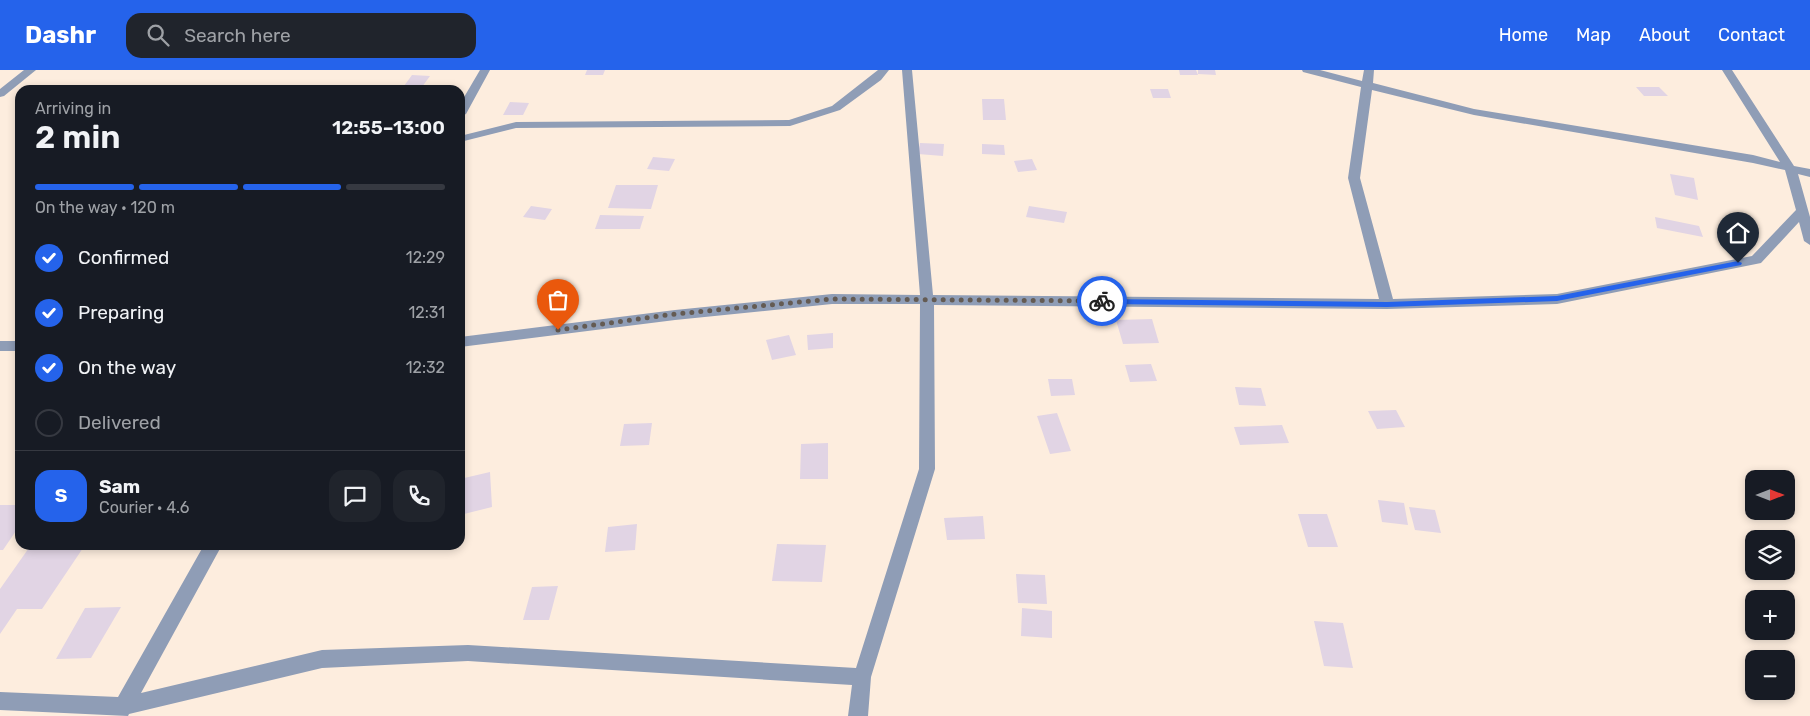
<!DOCTYPE html>
<html lang="en">
<head>
<meta charset="utf-8">
<style>
	body { margin:0; font-family:Rubik,sans-serif; background:#20242c; color:#f1f3f6; height:100vh; display:flex; flex-direction:column; font-size:19px; white-space:nowrap }
	* { box-sizing:border-box; margin:0 }
	p { font-size:16px; color:#9ea1a6 }
	.icon { flex:none; width:28px; height:28px; fill:none; stroke:currentColor; stroke-width:2; stroke-linecap:round; stroke-linejoin:round }
	.map { position:relative; flex:1; overflow:hidden }
	.drawer { position:absolute; left:15px; top:15px; width:450px; height:465px; display:flex; flex-direction:column; background:#171b24; border-radius:15px; box-shadow:0 2px 8px #0003 }
	.drawer>* { flex:none }
	.needle { width:32px; rotate:90deg }
	.tools { position:absolute; left:1745px; top:400px; display:grid; gap:10px }
	.tools a { display:grid; place-items:center; width:50px; height:50px; border-radius:10px; background:#171b24; box-shadow:0 2px 8px #0003; font-size:25px }
	.pin { position:absolute; display:grid; place-items:center; width:42px; height:42px; color:#fff; margin:-51px -21px; border-radius:50% 50% 50% 0; rotate:-45deg; box-shadow:0 0 5px #0007 }
	.pin .icon { rotate:45deg }
	.courier { position:absolute; display:grid; place-items:center; width:50px; height:50px; margin:-25px; border:4px solid #2563eb; border-radius:50%; background:#fff; color:#222; box-shadow:0 1px 6px #0007 }
	.overview em { font-style:normal; font-weight:600 }
	.overview div { display:flex; flex-direction:column-reverse }
	.overview { display:flex; align-items:center; justify-content:space-between; height:85px; padding:0 20px }
	h1 { font-size:32px; font-weight:600; line-height:38px }
	.bar { display:grid; grid-template-columns:repeat(4,1fr); gap:8px 5px; align-content:center; height:60px; padding:0 20px }
	.bar i { height:6px; border-radius:4px; background:#363941 }
	.bar .on { background:#2563eb }
	.bar p { grid-column:span 4 }
	.line { display:flex; align-items:center; gap:12px; padding:0 20px; border-top:1px solid #363941 }
	.line div { flex:1 }
	.round { display:grid; place-items:center; flex:none; width:52px; height:52px; border-radius:15px; background:#20242c }
	ol { padding:0 20px; list-style:none }
	li { display:flex; align-items:center; gap:15px; height:55px }
	li p { margin-inline-start:auto }
	li .icon { padding:5px; border-radius:50%; background:#2563eb; color:#fff; stroke-width:4 }
	li:last-child { color:#9ea1a6 }
	li i { width:28px; height:28px; border:2px solid #363941; border-radius:50% }
	header { display:flex; align-items:center; gap:30px; box-sizing:border-box; height:70px; padding:0 25px; background:#2563eb; color:#fff }
	header strong { font-size:24px }
	nav { display:flex; gap:28px; margin-inline-start:auto; font-size:18px }
	.search { width:350px; height:45px; background:#20242c; display:flex; align-items:center; gap:12px; box-sizing:border-box; padding:0 18px; border-radius:15px; color:#9ea1a6; font-size:19px }
	.map>svg:first-child { display:block }
	.building { fill:#e1d4e4 }
	.lines { fill:none; stroke-linecap:round; stroke-linejoin:round }
	.minor { fill:#8f9db6; fill-rule:evenodd }
	.route { fill:#2563eb }
	.done { stroke:#645b53; stroke-width:5; stroke-dasharray:0 9 }
</style>
</head>
<body>
<header>
<strong>Dashr</strong>
<div class="search"><svg class="icon" aria-label="search" viewBox="0 0 24 24"><circle cx="10" cy="10" r="6"/><path d="M15 15l6 6"/></svg>Search here</div>
<nav><a>Home</a><a>Map</a><a>About</a><a>Contact</a></nav>
</header>
<div class="map">
<svg width="1810" height="646" viewBox="0 0 1810 646">
	<rect width="100%" height="100%" fill="#fdedde"/>
	<path class="building" d="M587 0H605L603 5H585Z
		M1179 0H1196L1198 5H1180Z
		M1198 0H1215L1216 5 1198 4Z
		M412 5 430 6 422 17 404 16Z
		M1636 17H1659L1668 26H1644Z
		M1150 19H1168L1171 28H1153Z
		M982 29H1004L1006 50H983Z
		M510 32 529 33 523 45H503Z
		M920 73 944 74 943 86 918 84Z
		M982 74 1004 75 1005 85 982 84Z
		M653 87 675 89 669 101 647 99Z
		M1032 89 1037 100 1018 102 1014 91Z
		M1670 104 1694 108 1698 130 1675 125Z
		M616 115H658L651 139 608 138Z
		M531 136 552 139 545 150 523 147Z
		M1029 136 1067 142 1064 153 1026 147Z
		M600 145 644 146 640 159H595Z
		M1655 147 1699 156 1703 167 1657 158Z
		M1152 249 1159 273 1123 274 1116 250Z
		M833 263V278L808 280 807 265Z
		M789 265 796 285 772 290 766 270Z
		M1151 294 1157 311 1130 312 1125 295Z
		M1048 309H1072L1075 325 1051 326Z
		M1235 317 1261 318 1266 336 1239 335Z
		M1396 340 1405 357 1377 359 1368 341Z
		M1057 343 1071 381 1050 384 1037 346Z
		M652 353 649 375 620 376 624 354Z
		M1282 355 1289 373 1240 375 1234 357Z
		M828 373V409H800L801 374Z
		M490 402 492 437 460 445V409Z
		M1378 430 1404 433 1408 455 1382 452Z
		M0 435H20V455L3 480H0Z
		M1409 437 1435 440 1441 463 1415 460Z
		M1298 444H1327L1338 477H1308Z
		M983 446 985 469 947 470 944 448Z
		M637 454 635 480 605 482 608 457Z
		M777 474 826 475 822 512 772 511Z
		M31 475H85L42 539H17L0 564V519Z
		M1016 504 1045 505 1047 534 1018 533Z
		M558 516 549 550H523L532 517Z
		M121 537 91 588 56 589 85 538Z
		M1022 538 1052 541V568L1021 566Z
		M1314 551 1343 553 1353 598 1324 596Z"/>
	<g class="lines">
		<path class="minor" d="M24 0H36L4 26 0 27V19Z
			M480 0H490L466 44 460 47V34Z
			M878 0H889L881 10 840 40 790 56 516 58 460 72V66L516 52 789 50 832 36Z
			M902 0H912L933 225 1379 229 1348 108 1361 17 1303 2 1302 0H1320L1362 11 1364 0H1374L1373 13 1474 39 1753 85 1780 92 1722 0H1732L1794 96 1810 99V107L1798 104 1810 147V175L1804 171 1799 152 1761 193 1557 234 1387 239 934 235 935 399 871 607 868 646H848L852 615 468 591 322 598 129 644 128 646 0 640V622L118 627 204 475H222L141 623 322 580 468 575 856 598 919 399 920 234H832L675 250 460 277V267L675 240 832 224 920 225ZM1372 20 1474 45 1753 93 1785 100 1796 140 1752 186 1557 224 1393 229 1360 108Z
			M0 271H20V281H0Z"/>
	</g>
	<path class="route" d="M1738 191 1742 193 1741 195 1557 231 1387 237 1102 234 1099 231 1102 229 1387 232 1557 226Z"/>
	<g class="lines">
		<path class="done" d="M558 260 675 244 832 229 1102 231"/>
	</g>
</svg>
<div class="tools">
<a><svg class="needle" viewBox="-14 -14 28 28"><path d="M0-13l5 13h-10z" fill="#e53935"/><path d="M0 13l5-13h-10z" fill="#9ea1a6"/></svg></a>
<a><svg class="icon" aria-label="layers" viewBox="0 0 24 24"><path d="M12 4l9 5-9 5-9-5zM3 14l9 5 9-5"/></svg></a>
<a>+</a>
<a>−</a>
</div>
<div class="pin" style="left:558px;top:260px;background:#ea580c"><svg class="icon" aria-label="bag" viewBox="0 0 24 24"><path d="M5 8h14l-1 12H6zM9 8a3 3 0 0 1 6 0"/></svg></div>
<div class="pin" style="left:1738px;top:193px;background:#1f2937"><svg class="icon" aria-label="home" viewBox="0 0 24 24"><path d="M3 11l9-7 9 7M6 9v11h12V9"/></svg></div>
<div class="courier" style="left:1102px;top:231px"><svg class="icon" aria-label="bike" viewBox="0 0 24 24"><circle cx="6" cy="16" r="4"/><circle cx="18" cy="16" r="4"/><path d="M6 16l4-8h5l3 8M10 8l3 8H6M13 5h3"/></svg></div>
<section class="drawer">
<div class="overview"><div><h1>2 min</h1><p>Arriving in</p></div><em>12:55–13:00</em></div>
<div class="bar"><i class="on"></i><i class="on"></i><i class="on"></i><i></i><p>On the way · 120 m</p></div>
<ol>
<li><svg class="icon" aria-label="check" viewBox="0 0 24 24"><path d="M5 12l5 5 9-10"/></svg>Confirmed<p>12:29</p></li>
<li><svg class="icon" aria-label="check" viewBox="0 0 24 24"><path d="M5 12l5 5 9-10"/></svg>Preparing<p>12:31</p></li>
<li><svg class="icon" aria-label="check" viewBox="0 0 24 24"><path d="M5 12l5 5 9-10"/></svg>On the way<p>12:32</p></li>
<li><i></i>Delivered</li>
</ol>
<div class="line" style="height:90px"><b class="round" style="background:#2563eb;color:#fff">S</b><div><b>Sam</b><p>Courier · 4.6</p></div><a class="round"><svg class="icon" aria-label="chat" viewBox="0 0 24 24"><path d="M4 5h16v11H9l-5 4z"/></svg></a><a class="round"><svg class="icon" aria-label="phone" viewBox="0 0 24 24"><path d="M5 4h4l2 5-3 2q2 4 5 5l2-3 5 2v4C11 20 4 13 5 4z"/></svg></a></div>
</section>
</div>
</body>
</html>
